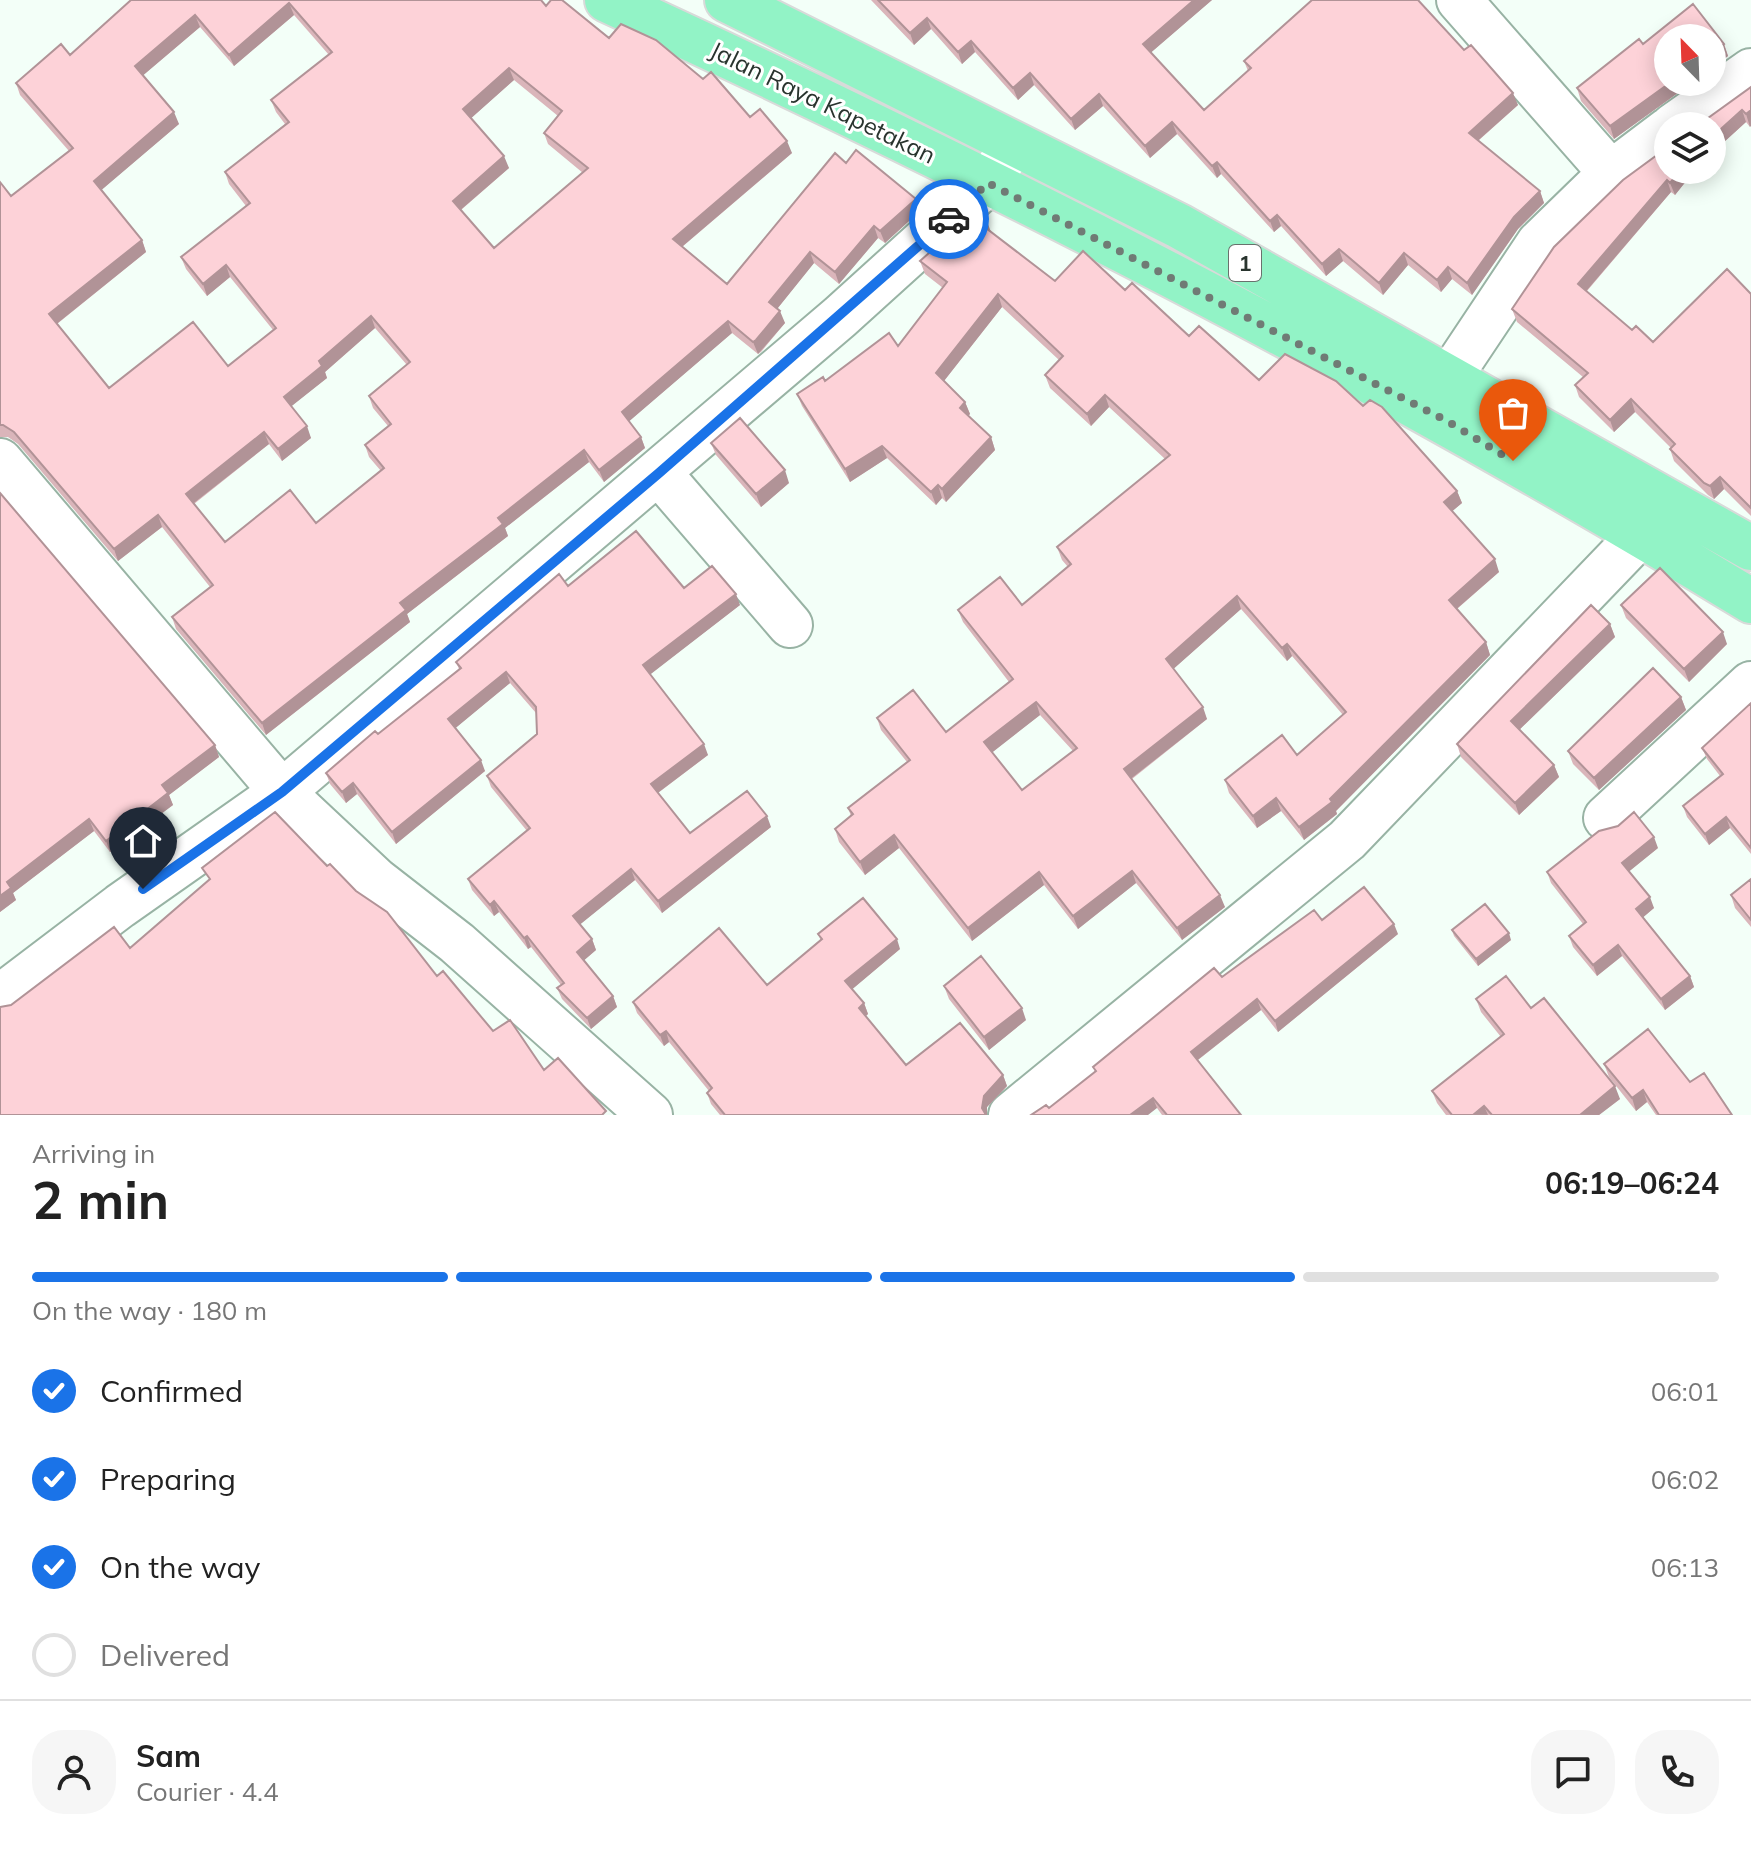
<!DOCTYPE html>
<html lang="en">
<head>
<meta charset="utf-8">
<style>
	body { margin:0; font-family:Mulish,sans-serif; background:#f6f6f6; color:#222; height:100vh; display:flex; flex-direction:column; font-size:30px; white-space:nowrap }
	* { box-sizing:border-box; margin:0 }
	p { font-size:26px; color:#767676 }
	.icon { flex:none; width:44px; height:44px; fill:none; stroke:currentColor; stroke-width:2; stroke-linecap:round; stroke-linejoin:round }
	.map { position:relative; height:1115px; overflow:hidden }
	.sheet { display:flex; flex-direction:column; background:#fff; flex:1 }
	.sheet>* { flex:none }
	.needle { width:52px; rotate:337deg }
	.fabs { position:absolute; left:1654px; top:24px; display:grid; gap:16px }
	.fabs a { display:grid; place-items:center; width:72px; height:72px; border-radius:50%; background:#fff; box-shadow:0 4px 20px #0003; font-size:40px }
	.pin { position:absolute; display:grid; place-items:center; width:68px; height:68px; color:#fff; margin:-82px -34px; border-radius:50% 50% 50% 0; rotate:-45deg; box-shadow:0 0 8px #0007 }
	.pin .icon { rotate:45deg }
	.courier { position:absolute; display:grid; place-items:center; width:80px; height:80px; margin:-40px; border:6px solid #1a73e8; border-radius:50%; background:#fff; color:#222; box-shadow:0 2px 10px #0007 }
	.head em { font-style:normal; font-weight:700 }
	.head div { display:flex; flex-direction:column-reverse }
	.head { display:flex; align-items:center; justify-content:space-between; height:136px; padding:0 32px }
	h1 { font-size:52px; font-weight:700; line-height:60px }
	.bar { display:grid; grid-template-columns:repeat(4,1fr); gap:12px 8px; align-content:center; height:96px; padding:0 32px }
	.bar i { height:10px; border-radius:6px; background:#e0e0e0 }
	.bar .selected { background:#1a73e8 }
	.bar p { grid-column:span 4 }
	.line { display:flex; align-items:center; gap:20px; padding:0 32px; border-top:2px solid #e0e0e0 }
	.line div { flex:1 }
	.round { display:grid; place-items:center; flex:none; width:84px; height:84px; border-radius:32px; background:#f6f6f6 }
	ol { padding:0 32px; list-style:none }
	li { display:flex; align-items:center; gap:24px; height:88px }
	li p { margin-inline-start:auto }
	li .icon { padding:8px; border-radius:50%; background:#1a73e8; color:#fff; stroke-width:4 }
	li:last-child { color:#767676 }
	li i { width:44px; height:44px; border:4px solid #e0e0e0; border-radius:50% }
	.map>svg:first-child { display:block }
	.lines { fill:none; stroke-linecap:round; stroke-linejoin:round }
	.minor-casing { stroke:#98b3a4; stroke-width:48 }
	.trunk-casing { stroke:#d8dad9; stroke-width:48 }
	.minor { stroke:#fff; stroke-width:44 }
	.trunk { stroke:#92f3c6; stroke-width:44 }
	.wall { fill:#dab5ba; fill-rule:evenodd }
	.shaded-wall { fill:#b19397 }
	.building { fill:#fdd2d8; stroke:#b19397; stroke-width:2; fill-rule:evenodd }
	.done { stroke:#707b75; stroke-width:8; stroke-dasharray:0 14.4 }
	.route { stroke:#1a73e8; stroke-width:10 }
	.labels { text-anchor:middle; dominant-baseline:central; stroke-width:6; stroke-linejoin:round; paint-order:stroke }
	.shield { fill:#fff; stroke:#69716d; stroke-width:2 }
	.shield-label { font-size:22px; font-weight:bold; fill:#29342e }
	.street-label { font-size:24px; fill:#29342e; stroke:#fff }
</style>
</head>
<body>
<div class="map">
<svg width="1751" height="1115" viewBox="0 0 1751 1115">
	<rect width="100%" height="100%" fill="#f3fff8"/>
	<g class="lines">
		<defs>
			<path id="minor" d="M1459 0 1611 173
				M1673 126 1751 71
				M1449 378 1539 243 1611 173 1668 130
				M0 461 282 792 376 880 457 943 650 1115
				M659 473 790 625
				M1606 818 1751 684
				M0 997 120 906 282 792 840 317 988 183 1013 144
				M1011 1115 1347 840 1641 534"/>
			<path id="trunk" d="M607 0C999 180 1383 377 1751 601
				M727 0 1179 226 1751 548"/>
		</defs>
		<use href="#minor" class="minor-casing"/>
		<use href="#trunk" class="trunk-casing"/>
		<use href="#minor" class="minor"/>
		<use href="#trunk" class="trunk"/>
	</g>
	<path class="wall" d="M131 0 546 6 609 38 750 117 792 153 682 247 727 284 846 163 920 211 885 243 878 238 839 284 814 263 777 309 785 323 761 352 758 354 732 333 629 421 641 437 645 448 604 482 589 462 505 528 508 536 407 614 410 622 266 735 176 629 172 617 210 587 162 527 118 561 18 444 8 437H0V182L11 196 69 151 20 95 16 83 70 55ZM294 15 329 55 271 100 276 112 285 124 225 172 229 184 246 206 181 257 186 269 207 296 230 277 273 330 228 366 109 388 57 324 146 252 142 240 101 190 179 124 143 75 200 27 234 66ZM514 80 558 116 544 133 548 144 583 173 494 248 461 210 509 168 471 118ZM375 328 407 365 369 396 373 408 388 426 365 445 369 457 381 471 316 523 225 542 194 504 269 444 282 461 311 438 291 406 327 378 325 372Z
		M871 0H1212L1150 53 1204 110 1248 71 1244 61 1464 50 1518 105 1478 141 1540 191 1544 203 1518 229 1472 295 1452 279 1441 292 1408 265 1383 295 1343 261 1326 276 1281 226 1274 232 1221 174 1217 178 1177 134 1150 158 1103 106 1075 130 1034 85 1018 100 975 52 962 64 931 29 914 45Z
		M1693 4 1724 44 1728 56 1712 68V38H1668V82H1693L1614 139 1581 101 1577 88 1639 39 1643 44Z
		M1751 87 1750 127 1746 122 1712 153Z
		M1668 170H1695L1675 195 1671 192 1587 291 1632 330 1653 342 1751 294V516L1724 489 1714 499 1708 495 1674 461 1670 449 1671 448 1635 412 1614 432 1579 397 1575 385 1583 377 1517 322 1512 309Z
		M990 231 1055 281 1125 290 1189 336 1259 380 1457 491 1462 503 1452 511 1499 572 1457 609 1486 642 1490 655 1336 811 1337 814 1304 840 1281 811 1257 828 1229 793 1225 780 1297 755 1343 715 1292 656 1287 661 1241 609 1173 669 1207 719 1132 779 1225 907 1182 940 1136 883 1078 929 1044 885 972 941 899 848 865 875 839 842 835 829 851 816 848 808 907 762 881 730 877 718 946 732 1009 682 963 622 958 610 1022 605 1068 567 1062 560 1057 547 1165 459 1109 407 1091 426 1050 388 1045 375 1059 360 1002 307 944 381 965 402 970 414 968 416 991 437 995 450 946 502 942 498 936 505 887 458 850 482 802 406 797 394 898 346 943 288 925 274 920 261ZM1040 715 1073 751 1022 790 992 752Z
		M711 443 789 483 761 507 716 455Z
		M0 493 215 745 219 757 169 795 173 805 110 852 94 831 13 893 16 900 0 912Z
		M684 588 740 605 650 674 708 755 658 793 690 833 771 827 662 913 635 880 580 924 592 939 596 950 584 960 613 996 617 1007 591 1029 562 999 557 988 561 985 531 947 528 949 499 912 494 916 472 890 468 879 527 831 491 787 487 776 537 734 536 713 510 683 455 728 485 771 396 844 357 794 346 803 330 784 326 773 378 734 459 669 456 662Z
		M1621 605 1727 644 1689 682 1626 618Z
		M1610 624 1615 637 1520 729 1554 765 1559 777 1519 815 1461 757 1457 744Z
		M1681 697 1686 710 1599 790 1573 764 1568 751Z
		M1751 703V854L1730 828 1709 845 1687 817 1683 806 1720 776 1707 759 1702 748Z
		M1658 848 1629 871 1654 908 1643 917 1690 976 1694 987 1665 1010 1622 956 1597 976 1573 947 1569 936 1583 924 1551 883 1547 872Z
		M1751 879V927L1735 908 1731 895Z
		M1322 920 1398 934 1278 1032 1261 1010 1198 1060 1241 1115H1162L1157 1108H1049L1095 1072 1093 1067 1222 977Z
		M1452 930 1511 940 1478 966 1454 936Z
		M818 934 900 949 852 989 864 1003 868 1014 866 1016 906 1065 1003 1075 1007 1086 987 1107V1115H720L711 1104 707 1093 709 1091 669 1042 664 1046 637 1013 633 1002 767 985 821 941Z
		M944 986 1026 1020 989 1050 949 999Z
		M1476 999 1531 1008 1620 1099 1599 1115H1446L1437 1103 1432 1091 1501 1037 1481 1012Z
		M1604 1064 1690 1082 1732 1115H1656L1647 1102 1636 1111 1609 1077Z"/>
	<path class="shaded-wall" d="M1194 0H1212L1147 56 1143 44Z
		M289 3 294 15 234 66 229 55Z
		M195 15 200 27 140 78 135 66Z
		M927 18 931 29 914 45 910 33Z
		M971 41 975 52 962 64 958 52Z
		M1724 44 1728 56 1712 68V52Z
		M509 68 514 80 468 121 463 109Z
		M1030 73 1034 85 1018 100 1013 88Z
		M1671 82H1693L1614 139 1610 126Z
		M1513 93 1518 105 1473 145 1469 133Z
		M1099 94 1103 106 1075 130 1071 119Z
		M1742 110 1746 122 1712 153V137Z
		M1751 110V126L1750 127 1746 114Z
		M174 112 179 124 98 193 94 181Z
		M1172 122 1177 134 1150 158 1145 146Z
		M787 141 792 153 677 251 673 239Z
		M504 156 509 168 457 213 453 201Z
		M1217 162 1221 174 1217 178 1212 166Z
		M1681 170H1695L1675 195 1670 183Z
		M1667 180 1671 192 1582 296 1578 284Z
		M1540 191 1544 203 1518 229 1472 295 1467 283 1514 217Z
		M916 199 920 211 885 243 880 231Z
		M1277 215 1281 226 1274 232 1270 221Z
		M986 219 991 232 982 225Z
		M874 226 878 238 839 284 835 272Z
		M142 240 146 252 54 326 49 314Z
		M1339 249 1343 261 1326 276 1322 264Z
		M810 252 814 263 773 314 769 302Z
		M1404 253 1408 265 1383 295 1379 283Z
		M226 265 230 277 207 296 203 284Z
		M1448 267 1452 279 1441 292 1437 280Z
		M998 294 1002 307 940 386 936 373Z
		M780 311 785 323 758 354 753 342Z
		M371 316 375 328 325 372 327 378 288 409 284 397 319 361Z
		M728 321 732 333 626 424 622 412Z
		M1105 395 1109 407 1091 426 1087 414Z
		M1631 399 1635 412 1614 432 1610 420Z
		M965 402 970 414 964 420 960 408Z
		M307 426 311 438 282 461 278 449Z
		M264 432 269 444 190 506 186 494Z
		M641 437 645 448 604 482 599 470Z
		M991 437 995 450 946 502 942 489Z
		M882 446 887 458 850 482 845 469Z
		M584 450 589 462 505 528 508 536 407 614 410 622 266 735 262 723 498 518Z
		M785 470 789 483 761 507 756 494Z
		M1720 477 1724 489 1714 499 1710 486Z
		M938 485 942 498 936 505 931 492Z
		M1457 491 1462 503 1449 514 1444 502Z
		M158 515 162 527 118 561 114 549Z
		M1495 559 1499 572 1453 612 1449 600Z
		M736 594 740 605 647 677 643 665Z
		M1237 596 1241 609 1170 672 1166 659Z
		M1610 624 1615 637 1516 733 1511 721Z
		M1723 632 1727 644 1689 682 1684 669Z
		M1486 642 1490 655 1336 811 1337 814 1304 840 1299 827 1330 799Z
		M1287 644 1292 656 1287 661 1282 648Z
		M506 672 510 683 452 731 448 719Z
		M1681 697 1686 710 1599 790 1594 778Z
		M1036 702 1040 715 989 755 984 742Z
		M1203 707 1207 719 1128 781 1124 769Z
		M704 744 708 755 655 795 651 784Z
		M215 745 219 757 169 795 173 805 110 852 106 841 162 785Z
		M481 760 485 771 396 844 392 832Z
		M1554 765 1559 777 1519 815 1515 803Z
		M353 783 357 794 346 803 342 792Z
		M1276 798 1281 811 1257 828 1253 816Z
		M767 816 771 827 662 913 658 901Z
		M1726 817 1730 828 1709 845 1705 834Z
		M89 819 94 831 13 893 16 900 0 912V896L7 882Z
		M894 835 899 848 865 875 860 862Z
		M1654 837 1658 848 1626 874 1622 863Z
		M631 869 635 880 577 927 573 916Z
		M1132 871 1136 883 1078 929 1073 916Z
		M1039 872 1044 885 972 941 968 928Z
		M1220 895 1225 907 1182 940 1177 928Z
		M1650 897 1654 908 1640 920 1636 909Z
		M494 901 499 912 494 916 490 905Z
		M1394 924 1398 934 1278 1032 1275 1021Z
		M1509 933 1511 940 1478 966 1476 959Z
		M527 936 531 947 528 949 524 938Z
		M592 939 596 950 581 963 577 952Z
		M897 939 900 949 849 992 845 981Z
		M1618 945 1622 956 1597 976 1593 965Z
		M1690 976 1694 987 1665 1010 1661 999Z
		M613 996 617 1007 591 1029 587 1018Z
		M1257 999 1261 1010 1195 1062 1191 1052Z
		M864 1003 868 1014 863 1018 859 1008Z
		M1022 1008 1026 1020 989 1050 984 1037Z
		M666 1031 669 1042 664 1046 660 1035Z
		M1003 1075 1007 1086 987 1107V1115H985L982 1108 984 1096Z
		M1615 1086 1620 1099 1599 1115H1580Z
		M1643 1090 1647 1102 1636 1111 1632 1098Z
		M1153 1098 1157 1108 1148 1115H1130Z
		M1484 1106 1488 1115H1473Z"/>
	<path class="building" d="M131 0H541L546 6 551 0H562L609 38 621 24 656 40 703 79 711 72 750 117 760 109 787 141 673 239 727 284 835 153 846 163 856 150 916 199 880 231 874 226 835 272 810 252 769 302 780 311 756 340 753 342 728 321 622 412 641 437 599 470 584 450 498 518 503 524 400 603 406 610 262 723 172 617 213 585 158 515 114 549 14 432 3 425H0V182L11 196 73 148 16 83 61 44 70 55ZM289 3 332 52 271 100 289 122 225 172 250 203 181 257 203 284 226 265 276 328 228 366 193 322 109 388 49 314 142 240 94 181 174 112 135 66 195 15 229 55ZM509 68 562 111 544 133 588 168 494 248 453 201 504 156 463 109ZM371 316 410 362 369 396 391 424 365 445 384 468 316 523 290 490 225 542 186 494 264 432 278 449 307 426 284 397 322 366 319 361Z
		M878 0H1194L1143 44 1204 110 1251 68 1244 61 1312 0H1418L1464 50 1471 45 1513 93 1469 133 1540 191 1514 217 1467 283 1448 267 1437 280 1404 253 1379 283 1339 249 1322 264 1277 215 1270 221 1217 162 1212 166 1172 122 1145 146 1099 94 1071 119 1030 73 1013 88 971 41 958 52 927 18 910 33Z
		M1693 4 1724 44 1712 52V38H1668V82H1671L1610 126 1577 88 1639 39 1643 44Z
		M1751 87V110L1746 114 1742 110 1712 137V126H1697Z
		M1668 147V170H1681L1670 183 1667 180 1578 284 1632 330 1636 326 1653 342 1727 269 1751 294V508L1720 477 1710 486 1704 483 1670 449 1675 444 1631 399 1610 420 1575 385 1588 373 1512 309 1554 247 1623 180Z
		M976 211 986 219 982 225 1055 281 1083 251 1125 290 1132 283 1189 336 1199 326 1259 380 1285 354 1336 381 1363 406 1370 400 1382 407 1457 491 1444 502 1495 559 1449 600 1486 642 1330 799 1332 802 1299 827 1276 798 1253 816 1225 780 1282 735 1297 755 1346 712 1287 644 1282 648 1237 596 1166 659 1203 707 1124 769 1220 895 1177 928 1132 871 1073 916 1039 872 968 928 894 835 860 862 835 829 853 814 848 808 910 760 877 718 913 690 946 732 1013 679 958 610 1000 577 1022 605 1071 564 1057 547 1170 455 1105 395 1087 414 1045 375 1063 356 998 294 936 373 965 402 960 408 991 437 942 489 938 485 931 492 882 446 845 469 797 394 823 377 825 381 889 333 898 346 947 282 920 261ZM1036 702 1077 748 1022 790 984 742Z
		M740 418 785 470 756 494 711 443Z
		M0 493 215 745 162 785 168 793 106 841 89 819 7 882 11 888 0 896Z
		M636 531 684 588 712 566 736 594 643 665 704 744 651 784 690 833 747 791 767 816 658 901 631 869 573 916 592 939 577 952 613 996 587 1018 557 988 564 983 527 936 524 938 494 901 490 905 468 879 530 828 487 776 537 734 536 707 506 672 448 719 481 760 392 832 353 783 342 792 326 773 375 731 378 734 461 668 456 662 559 574 568 586Z
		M1660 568 1723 632 1684 669 1621 605Z
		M1591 605 1610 624 1511 721 1554 765 1515 803 1457 744Z
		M1653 668 1681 697 1594 778 1568 751Z
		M1751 703V848L1726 817 1705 834 1683 806 1723 774 1702 748Z
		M275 812 327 866 330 864 356 891 387 912 437 976 443 971 493 1031 510 1020 544 1070 558 1058 606 1111 602 1115H0V1007L11 1005 114 927 130 948 210 879 202 868Z
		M1634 812 1654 837 1622 863 1650 897 1636 909 1690 976 1661 999 1618 945 1593 965 1569 936 1586 922 1547 872 1599 831 1618 826Z
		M1751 879V920L1731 895Z
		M1364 887 1394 924 1275 1021 1257 999 1191 1052 1241 1115H1167L1153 1098 1130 1115H1031L1046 1105 1049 1108 1096 1071 1093 1067 1214 968 1222 977 1314 910 1322 920Z
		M863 898 897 939 845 981 864 1003 859 1008 906 1065 960 1023 1003 1075 984 1096 982 1108 986 1115H725L707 1093 712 1088 666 1031 660 1035 633 1002 719 928 767 985 822 939 818 934Z
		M1485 904 1509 933 1476 959 1452 930Z
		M981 956 1022 1008 984 1037 944 986Z
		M1506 976 1531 1008 1544 998 1615 1086 1580 1115H1492L1484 1106 1473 1115H1452L1432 1091 1504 1034 1476 999Z
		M1648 1029 1690 1082 1704 1073 1732 1115H1659L1643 1090 1632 1098 1604 1064Z"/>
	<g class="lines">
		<path class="done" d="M949 219 988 183 1447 421 1513 461"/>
		<path class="route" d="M143 889 282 792 659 473 949 219"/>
	</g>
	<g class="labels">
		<rect class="shield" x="1229" y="245" width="32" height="36" rx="6"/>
		<g class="shield-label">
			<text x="1245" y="263">1</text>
		</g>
		<g class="street-label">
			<text transform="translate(823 102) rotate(26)">Jalan Raya Kapetakan</text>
		</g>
	</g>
</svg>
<div class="fabs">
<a><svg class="needle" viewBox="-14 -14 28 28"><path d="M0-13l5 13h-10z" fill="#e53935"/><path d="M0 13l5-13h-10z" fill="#767676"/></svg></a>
<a><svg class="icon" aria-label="layers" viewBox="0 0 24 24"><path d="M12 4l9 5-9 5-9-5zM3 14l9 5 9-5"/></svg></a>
</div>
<div class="pin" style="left:1513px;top:461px;background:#ea580c"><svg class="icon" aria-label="bag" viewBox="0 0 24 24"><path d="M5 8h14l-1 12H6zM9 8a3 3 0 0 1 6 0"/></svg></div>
<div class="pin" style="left:143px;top:889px;background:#1f2937"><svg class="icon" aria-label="home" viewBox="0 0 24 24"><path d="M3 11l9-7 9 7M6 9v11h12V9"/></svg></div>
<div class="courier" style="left:949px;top:219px"><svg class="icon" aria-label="car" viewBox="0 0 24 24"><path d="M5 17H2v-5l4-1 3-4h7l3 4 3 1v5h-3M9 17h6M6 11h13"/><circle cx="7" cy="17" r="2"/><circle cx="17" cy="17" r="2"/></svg></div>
</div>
<section class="sheet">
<div class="head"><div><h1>2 min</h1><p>Arriving in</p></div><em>06:19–06:24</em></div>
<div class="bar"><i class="selected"></i><i class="selected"></i><i class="selected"></i><i></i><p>On the way · 180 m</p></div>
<ol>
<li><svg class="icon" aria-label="check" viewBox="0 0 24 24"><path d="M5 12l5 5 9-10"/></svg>Confirmed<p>06:01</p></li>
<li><svg class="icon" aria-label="check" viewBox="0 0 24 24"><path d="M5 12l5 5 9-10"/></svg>Preparing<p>06:02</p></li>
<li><svg class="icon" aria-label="check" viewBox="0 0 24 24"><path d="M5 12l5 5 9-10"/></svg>On the way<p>06:13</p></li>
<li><i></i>Delivered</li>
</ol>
<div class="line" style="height:144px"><a class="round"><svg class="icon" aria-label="person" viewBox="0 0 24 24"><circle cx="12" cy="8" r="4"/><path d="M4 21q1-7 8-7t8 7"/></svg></a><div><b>Sam</b><p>Courier · 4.4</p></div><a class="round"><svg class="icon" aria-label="chat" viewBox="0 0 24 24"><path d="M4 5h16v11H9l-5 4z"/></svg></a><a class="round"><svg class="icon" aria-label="phone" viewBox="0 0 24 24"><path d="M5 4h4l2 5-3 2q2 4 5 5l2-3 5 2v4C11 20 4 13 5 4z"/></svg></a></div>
</section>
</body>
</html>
